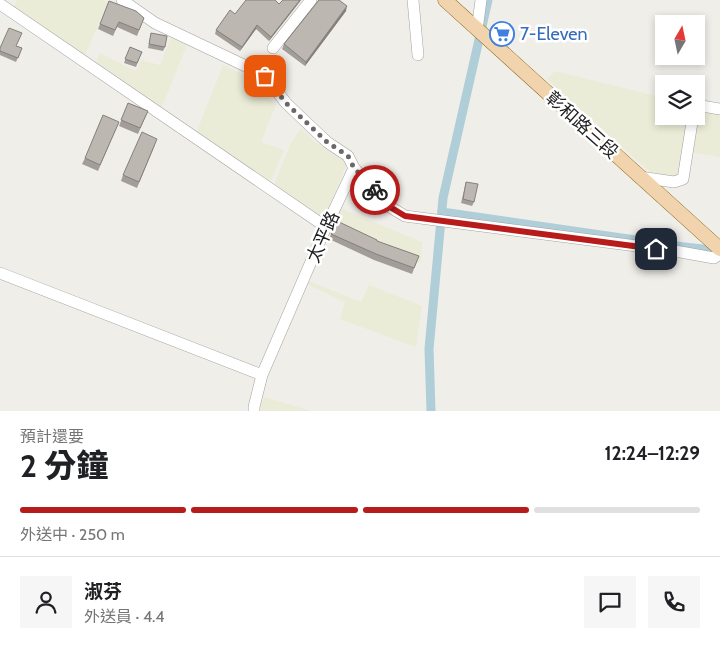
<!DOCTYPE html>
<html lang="zh-TW">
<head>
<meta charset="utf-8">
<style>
	body { margin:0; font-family:Cabin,"Noto Sans TC",sans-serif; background:#f6f6f6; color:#202124; height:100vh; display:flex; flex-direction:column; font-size:19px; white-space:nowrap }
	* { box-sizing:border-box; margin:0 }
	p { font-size:16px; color:#757577 }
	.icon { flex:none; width:28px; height:28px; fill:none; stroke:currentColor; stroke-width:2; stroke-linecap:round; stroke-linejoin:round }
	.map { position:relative; height:411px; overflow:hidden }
	.drawer { display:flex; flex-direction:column; background:#fff; flex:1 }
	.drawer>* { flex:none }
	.needle { width:32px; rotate:9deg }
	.fabs { position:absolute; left:655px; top:15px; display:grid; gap:10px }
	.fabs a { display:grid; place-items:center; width:50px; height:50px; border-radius:0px; background:#fff; box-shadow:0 2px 8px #0003; font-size:25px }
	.pin { position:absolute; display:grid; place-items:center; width:42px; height:42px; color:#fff; margin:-21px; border-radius:10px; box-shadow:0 2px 8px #0006 }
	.courier { position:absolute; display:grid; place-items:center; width:50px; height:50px; margin:-25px; border:4px solid #b81c1a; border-radius:50%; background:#fff; color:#222; box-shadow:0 1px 6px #0007 }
	.summary em { font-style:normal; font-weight:800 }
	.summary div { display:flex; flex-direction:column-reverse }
	.summary { display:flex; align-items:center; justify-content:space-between; height:85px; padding:0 20px }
	h1 { font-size:32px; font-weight:800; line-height:38px }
	.bar { display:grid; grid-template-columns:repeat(4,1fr); gap:8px 5px; align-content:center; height:60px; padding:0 20px }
	.bar i { height:6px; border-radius:4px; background:#e0e0e0 }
	.bar .on { background:#b81c1a }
	.bar p { grid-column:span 4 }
	.line { display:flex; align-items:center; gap:12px; padding:0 20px; border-top:1px solid #e0e0e0 }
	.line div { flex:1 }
	.round { display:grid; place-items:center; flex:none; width:52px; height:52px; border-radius:0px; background:#f6f6f6 }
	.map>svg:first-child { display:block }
	.farmland { fill:#eaecd7 }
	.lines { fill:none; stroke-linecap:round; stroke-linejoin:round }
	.canal { stroke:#afced8; stroke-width:9 }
	.minor-casing { stroke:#a2a2a2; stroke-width:12 }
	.major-casing { stroke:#8a6414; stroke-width:15 }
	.minor { stroke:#fff; stroke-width:11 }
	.major { stroke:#f1d4ad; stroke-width:14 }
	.wall { fill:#a39d99 }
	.shaded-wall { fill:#84807d }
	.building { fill:#bdb7b2; stroke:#84807d }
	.done { stroke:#696967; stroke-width:5; stroke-dasharray:0 9 }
	.route { stroke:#b81c1a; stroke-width:6 }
	.labels { text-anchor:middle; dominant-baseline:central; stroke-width:5; stroke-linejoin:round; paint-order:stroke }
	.shop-label { font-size:18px; fill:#366cbe; stroke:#fff; text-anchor:start }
	.street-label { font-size:18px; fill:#212121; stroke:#fff }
</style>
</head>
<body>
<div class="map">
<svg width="720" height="411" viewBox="0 0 720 411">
	<rect width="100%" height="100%" fill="#f0eee9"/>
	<path class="farmland" d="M17 0H104L108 3 84 57 14 7Z
		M171 37 187 45 161 109 96 65 99 53 136 71 141 60 160 65Z
		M223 65 261 83 265 94 276 105 261 142 284 150 270 183 197 131Z
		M555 71 664 98V116H696V106L720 111V157L689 152 685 182H661L547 79Z
		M301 128 314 141 347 163 324 219 274 185 291 143Z
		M340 208 422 242 421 263 333 226Z
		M306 280 361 302 369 285 422 306 416 347 340 319 345 302 306 284Z
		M265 397 311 411H260L261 403Z"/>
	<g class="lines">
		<path class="canal" d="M442 212 663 244
			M676 246 720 251
			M431 411 429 349 443 198 488 0"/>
		<defs>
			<path id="minor" d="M122 0 155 23 252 69 265 76 286 103 327 142 348 156 354 168 390 207 405 216 675 251 714 258 720 254
				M413 0 418 55
				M0 4 326 227
				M477 30 481 0
				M273 48 311 0
				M696 105 720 109
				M640 177 674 182 683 179 693 116
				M0 273 262 375
				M254 411V407L262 375 326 227 354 168"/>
			<path id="major" d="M445 0 720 249"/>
		</defs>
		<use href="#minor" class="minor-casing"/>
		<use href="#major" class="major-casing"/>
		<use href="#minor" class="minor"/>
		<use href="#major" class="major"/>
	</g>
	<path class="wall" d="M301 0 269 41 256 29 240 51 215 34 216 30 235 14Z
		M318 0H339L346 11 305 66 282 49 284 44 318 1Z
		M109 1 144 18 137 36 117 27 113 36 98 29Z
		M151 33 165 47 163 51 148 48Z
		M17 46 22 48 16 62 0 55V48Z
		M130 47 142 52 136 67 124 63Z
		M128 103 148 111 138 134 119 126Z
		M119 122 98 171 82 164 85 158Z
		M155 145 137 188 121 181 123 175Z
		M466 182 474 202 472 206 461 203Z
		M331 234 377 241 419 256 412 274 374 260 329 239Z"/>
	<path class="shaded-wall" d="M300 0H301L269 41 271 37Z
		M347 6 346 11 305 66 306 62Z
		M257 25 256 29 240 51 242 47Z"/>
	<path class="building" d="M246 0H275L279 4 283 0H300L271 37 257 25 242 47 216 30 230 10 235 14Z
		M319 0H339L347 6 306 62 284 44Z
		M109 1 136 11 144 18 139 30 119 22 115 30 100 24Z
		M9 28 22 33 16 46 22 48 18 58 0 51V48Z
		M151 33 167 36 165 47 149 44Z
		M130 47 142 52 137 63 125 59Z
		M128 103 148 111 140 128 121 120Z
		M103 115 119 122 100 165 85 158Z
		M142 132 157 139 139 182 123 175Z
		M466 182 478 184 474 202 463 199Z
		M337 221 377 240V241L419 256 414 268 376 254 331 234Z"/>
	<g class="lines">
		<path class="done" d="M265 76 286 103 327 142 348 156 354 168 375 190"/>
		<path class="route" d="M375 190 390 207 405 216 656 249"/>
	</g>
	<defs>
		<symbol id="supermarket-ring" viewBox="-11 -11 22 22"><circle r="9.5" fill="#fff" stroke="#3f7fe0" stroke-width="1.5"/><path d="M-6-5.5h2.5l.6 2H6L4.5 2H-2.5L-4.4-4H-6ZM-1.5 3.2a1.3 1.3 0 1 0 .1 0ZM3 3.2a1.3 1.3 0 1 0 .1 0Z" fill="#3f7fe0"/></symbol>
	</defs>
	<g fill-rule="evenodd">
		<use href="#supermarket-ring" x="488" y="20" width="28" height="28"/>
	</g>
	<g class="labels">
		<g class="shop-label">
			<text x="520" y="34">7-Eleven</text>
		</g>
		<g class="street-label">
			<text transform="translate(582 125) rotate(42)">彰和路三段</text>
			<text transform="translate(323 237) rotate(-66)">太平路</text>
		</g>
	</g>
</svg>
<div class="fabs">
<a><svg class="needle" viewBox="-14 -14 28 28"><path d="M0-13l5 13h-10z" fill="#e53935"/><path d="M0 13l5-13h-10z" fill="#757577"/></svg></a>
<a><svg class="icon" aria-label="layers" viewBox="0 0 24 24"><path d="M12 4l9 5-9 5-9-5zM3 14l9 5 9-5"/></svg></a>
</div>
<div class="pin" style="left:265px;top:76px;background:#ea580c"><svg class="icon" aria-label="bag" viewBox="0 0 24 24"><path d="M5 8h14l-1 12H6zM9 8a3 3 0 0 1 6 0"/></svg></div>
<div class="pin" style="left:656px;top:249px;background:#1f2937"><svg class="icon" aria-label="home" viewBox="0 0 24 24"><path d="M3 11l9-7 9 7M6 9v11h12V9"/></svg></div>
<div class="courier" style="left:375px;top:190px"><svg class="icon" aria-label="bike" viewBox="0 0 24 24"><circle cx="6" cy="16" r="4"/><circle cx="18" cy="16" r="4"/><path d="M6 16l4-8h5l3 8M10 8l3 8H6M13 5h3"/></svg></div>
</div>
<section class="drawer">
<div class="summary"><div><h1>2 分鐘</h1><p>預計還要</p></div><em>12:24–12:29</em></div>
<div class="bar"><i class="on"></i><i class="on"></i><i class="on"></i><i></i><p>外送中 · 250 m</p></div>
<div class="line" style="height:90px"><a class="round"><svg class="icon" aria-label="person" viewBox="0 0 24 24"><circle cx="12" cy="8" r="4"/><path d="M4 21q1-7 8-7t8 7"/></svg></a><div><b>淑芬</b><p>外送員 · 4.4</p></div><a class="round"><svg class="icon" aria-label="chat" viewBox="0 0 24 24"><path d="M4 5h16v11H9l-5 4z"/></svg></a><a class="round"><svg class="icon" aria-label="phone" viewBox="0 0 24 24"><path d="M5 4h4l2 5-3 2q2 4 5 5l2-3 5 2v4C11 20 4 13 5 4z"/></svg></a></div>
</section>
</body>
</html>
